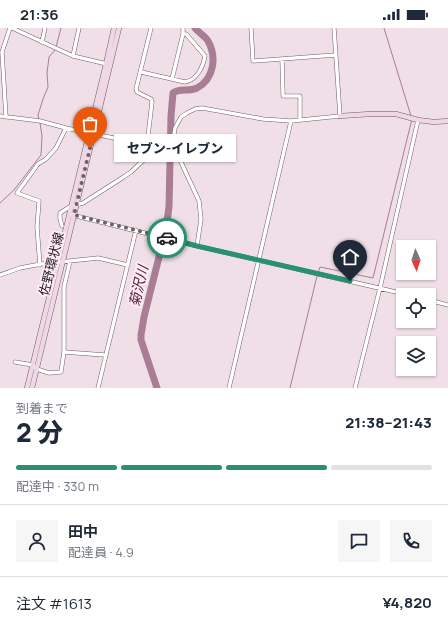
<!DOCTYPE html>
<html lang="ja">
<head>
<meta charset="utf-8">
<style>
	body { margin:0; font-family:Manrope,"Noto Sans JP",sans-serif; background:#f6f6f7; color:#1f2937; height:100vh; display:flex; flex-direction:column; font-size:15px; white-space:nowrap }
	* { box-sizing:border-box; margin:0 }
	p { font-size:13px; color:#747a83 }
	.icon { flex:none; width:22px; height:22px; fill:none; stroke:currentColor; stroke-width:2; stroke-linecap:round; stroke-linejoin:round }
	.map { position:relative; height:360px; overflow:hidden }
	.panel { display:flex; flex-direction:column; background:#fff; flex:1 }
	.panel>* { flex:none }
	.needle { width:26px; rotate:177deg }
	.buttons { position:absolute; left:396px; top:212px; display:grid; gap:8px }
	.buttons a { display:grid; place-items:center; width:40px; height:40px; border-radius:0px; background:#fff; box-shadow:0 1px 3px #0004; font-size:20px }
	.pin { position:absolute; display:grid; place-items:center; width:34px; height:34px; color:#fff; margin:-41px -17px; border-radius:50% 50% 50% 0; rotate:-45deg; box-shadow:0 0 4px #0007 }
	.pin .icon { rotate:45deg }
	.courier { position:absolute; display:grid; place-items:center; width:40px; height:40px; margin:-20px; border:3px solid #28916f; border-radius:50%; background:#fff; color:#222; box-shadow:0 1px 5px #0007 }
	.bubble { position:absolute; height:28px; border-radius:0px; background:#fff; box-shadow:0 1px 3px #0004; font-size:13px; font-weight:800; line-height:28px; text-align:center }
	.head em { font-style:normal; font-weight:800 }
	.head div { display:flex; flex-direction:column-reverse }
	.head { display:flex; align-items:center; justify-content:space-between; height:68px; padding:0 16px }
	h1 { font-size:26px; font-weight:800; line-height:30px }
	.bar { display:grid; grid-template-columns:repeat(4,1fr); gap:6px 4px; align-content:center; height:48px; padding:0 16px }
	.bar i { height:5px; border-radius:3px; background:#e0e1e3 }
	.bar .on { background:#28916f }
	.bar p { grid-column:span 4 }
	.line { display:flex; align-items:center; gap:10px; padding:0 16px; border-top:1px solid #e0e1e3 }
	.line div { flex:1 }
	.round { display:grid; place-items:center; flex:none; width:42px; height:42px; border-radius:0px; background:#f6f6f7 }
	.status { display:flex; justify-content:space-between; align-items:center; height:28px; padding:0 20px; background:#fff; direction:ltr }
	.status svg { height:11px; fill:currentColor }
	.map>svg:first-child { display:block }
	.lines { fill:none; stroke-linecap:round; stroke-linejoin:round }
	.stream { stroke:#a97d94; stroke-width:1 }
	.river { stroke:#a97d94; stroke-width:7 }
	.street-casing { stroke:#6e5f66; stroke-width:4.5 }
	.secondary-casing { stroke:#6e5f66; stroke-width:5.5 }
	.street { stroke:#fff; stroke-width:3.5 }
	.secondary { stroke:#f0d7e5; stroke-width:4.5 }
	.done { stroke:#6a6065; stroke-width:4; stroke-dasharray:0 7.2 }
	.route { stroke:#28916f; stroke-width:5 }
	.labels { text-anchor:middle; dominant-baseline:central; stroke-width:4; stroke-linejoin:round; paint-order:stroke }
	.street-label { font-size:13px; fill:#221c1f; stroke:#feecf5 }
	.water-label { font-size:14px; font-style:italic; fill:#551d3e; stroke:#feecf5 }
</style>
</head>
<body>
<div class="status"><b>21:36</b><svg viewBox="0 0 49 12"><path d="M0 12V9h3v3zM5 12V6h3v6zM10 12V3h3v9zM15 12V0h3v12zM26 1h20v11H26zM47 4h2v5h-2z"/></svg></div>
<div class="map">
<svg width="448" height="360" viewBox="0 0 448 360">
	<rect width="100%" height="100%" fill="#f0dfe7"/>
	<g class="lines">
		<path class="stream" d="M384 0 411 88
			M56 19 61 0
			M39 92 38 87 43 71 48 59 47 45 49 29 55 22
			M0 175 14 162 41 127 42 108 40 95
			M318 245 320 239 373 250 412 91
			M290 360 317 248"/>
		<path class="river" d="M157 360 141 312V307L144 289 166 201 169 179 171 88 173 65C179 60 189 64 197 60 214 51 217 29 208 13 205 8 199 5 195 0"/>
		<defs>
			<path id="street" d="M12 0 73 28 107 36
				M251 0 253 33 335 27
				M42 14 45 0
				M73 28 79 0
				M282 31 283 66V68H300V92
				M141 44 185 54C197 52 203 39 205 28L186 6H183
				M172 51 183 6V0
				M0 88 40 93 66 100 147 117 174 119
				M6 89 2 24 10 0
				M147 117 152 74 151 71 137 64 136 61 151 0
				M72 187 197 218 409 267
				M62 198 60 191V185L71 178 83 175 119 152 131 144 151 125 161 118
				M197 218 201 191 199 173 174 119V106L175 100 181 89 187 85 195 81 202 80 263 91 291 93 340 88 334 0
				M40 237 37 199 39 173 17 165 38 136 46 131 56 120 66 100
				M0 247 20 240 41 236 98 230 128 237
				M429 272 448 277
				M64 324 105 327
				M15 334 33 337 37 341 49 345 61 344 64 324V259L70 233
				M98 360 136 202
				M229 360 291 93
				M355 360 380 260 418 92"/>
			<path id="secondary" d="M340 88 370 86H396L418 92 434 94 448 93
				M27 360 106 36 114 0
				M32 360 74 187 119 0"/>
		</defs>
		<use href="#street" class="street-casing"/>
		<use href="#secondary" class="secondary-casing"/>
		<use href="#street" class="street"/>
		<use href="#secondary" class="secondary"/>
	</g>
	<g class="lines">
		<path class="done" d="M90 120 74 187 167 210"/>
		<path class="route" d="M167 210 197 218 350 253"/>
	</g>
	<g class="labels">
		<g class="street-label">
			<text transform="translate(51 236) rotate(-76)">佐野環状線</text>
		</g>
		<g class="water-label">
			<text transform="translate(138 258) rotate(-77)">菊沢川</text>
		</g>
	</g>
</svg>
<div class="buttons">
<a><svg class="needle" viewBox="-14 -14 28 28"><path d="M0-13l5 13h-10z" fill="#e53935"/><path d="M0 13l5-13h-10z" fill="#747a83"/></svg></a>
<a><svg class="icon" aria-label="locate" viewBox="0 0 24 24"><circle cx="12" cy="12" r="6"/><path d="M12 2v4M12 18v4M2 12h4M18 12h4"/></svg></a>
<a><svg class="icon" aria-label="layers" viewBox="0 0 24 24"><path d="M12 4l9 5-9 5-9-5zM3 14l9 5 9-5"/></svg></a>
</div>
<div class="pin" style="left:90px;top:120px;background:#ea580c"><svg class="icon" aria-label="bag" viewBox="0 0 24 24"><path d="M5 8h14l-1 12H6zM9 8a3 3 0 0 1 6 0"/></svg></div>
<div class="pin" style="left:350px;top:253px;background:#1f2937"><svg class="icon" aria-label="home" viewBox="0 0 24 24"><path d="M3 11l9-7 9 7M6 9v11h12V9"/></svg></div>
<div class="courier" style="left:167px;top:210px"><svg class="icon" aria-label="car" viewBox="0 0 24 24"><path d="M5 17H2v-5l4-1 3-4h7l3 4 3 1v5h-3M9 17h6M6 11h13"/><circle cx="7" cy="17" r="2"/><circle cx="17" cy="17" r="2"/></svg></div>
<div class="bubble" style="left:114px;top:106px;width:122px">セブン-イレブン</div>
</div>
<section class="panel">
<div class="head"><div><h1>2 分</h1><p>到着まで</p></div><em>21:38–21:43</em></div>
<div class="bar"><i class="on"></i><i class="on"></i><i class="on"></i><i></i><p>配達中 · 330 m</p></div>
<div class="line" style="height:72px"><a class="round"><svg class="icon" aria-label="person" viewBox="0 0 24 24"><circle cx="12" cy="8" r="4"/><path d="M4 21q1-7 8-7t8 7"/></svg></a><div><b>田中</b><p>配達員 · 4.9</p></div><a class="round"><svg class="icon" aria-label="chat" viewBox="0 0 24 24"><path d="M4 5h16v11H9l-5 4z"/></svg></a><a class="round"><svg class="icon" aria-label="phone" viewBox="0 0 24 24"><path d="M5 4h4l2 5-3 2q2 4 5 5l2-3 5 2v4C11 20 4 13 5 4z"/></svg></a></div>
<div class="line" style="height:52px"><div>注文 #1613</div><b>¥4,820</b></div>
</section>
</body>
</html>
